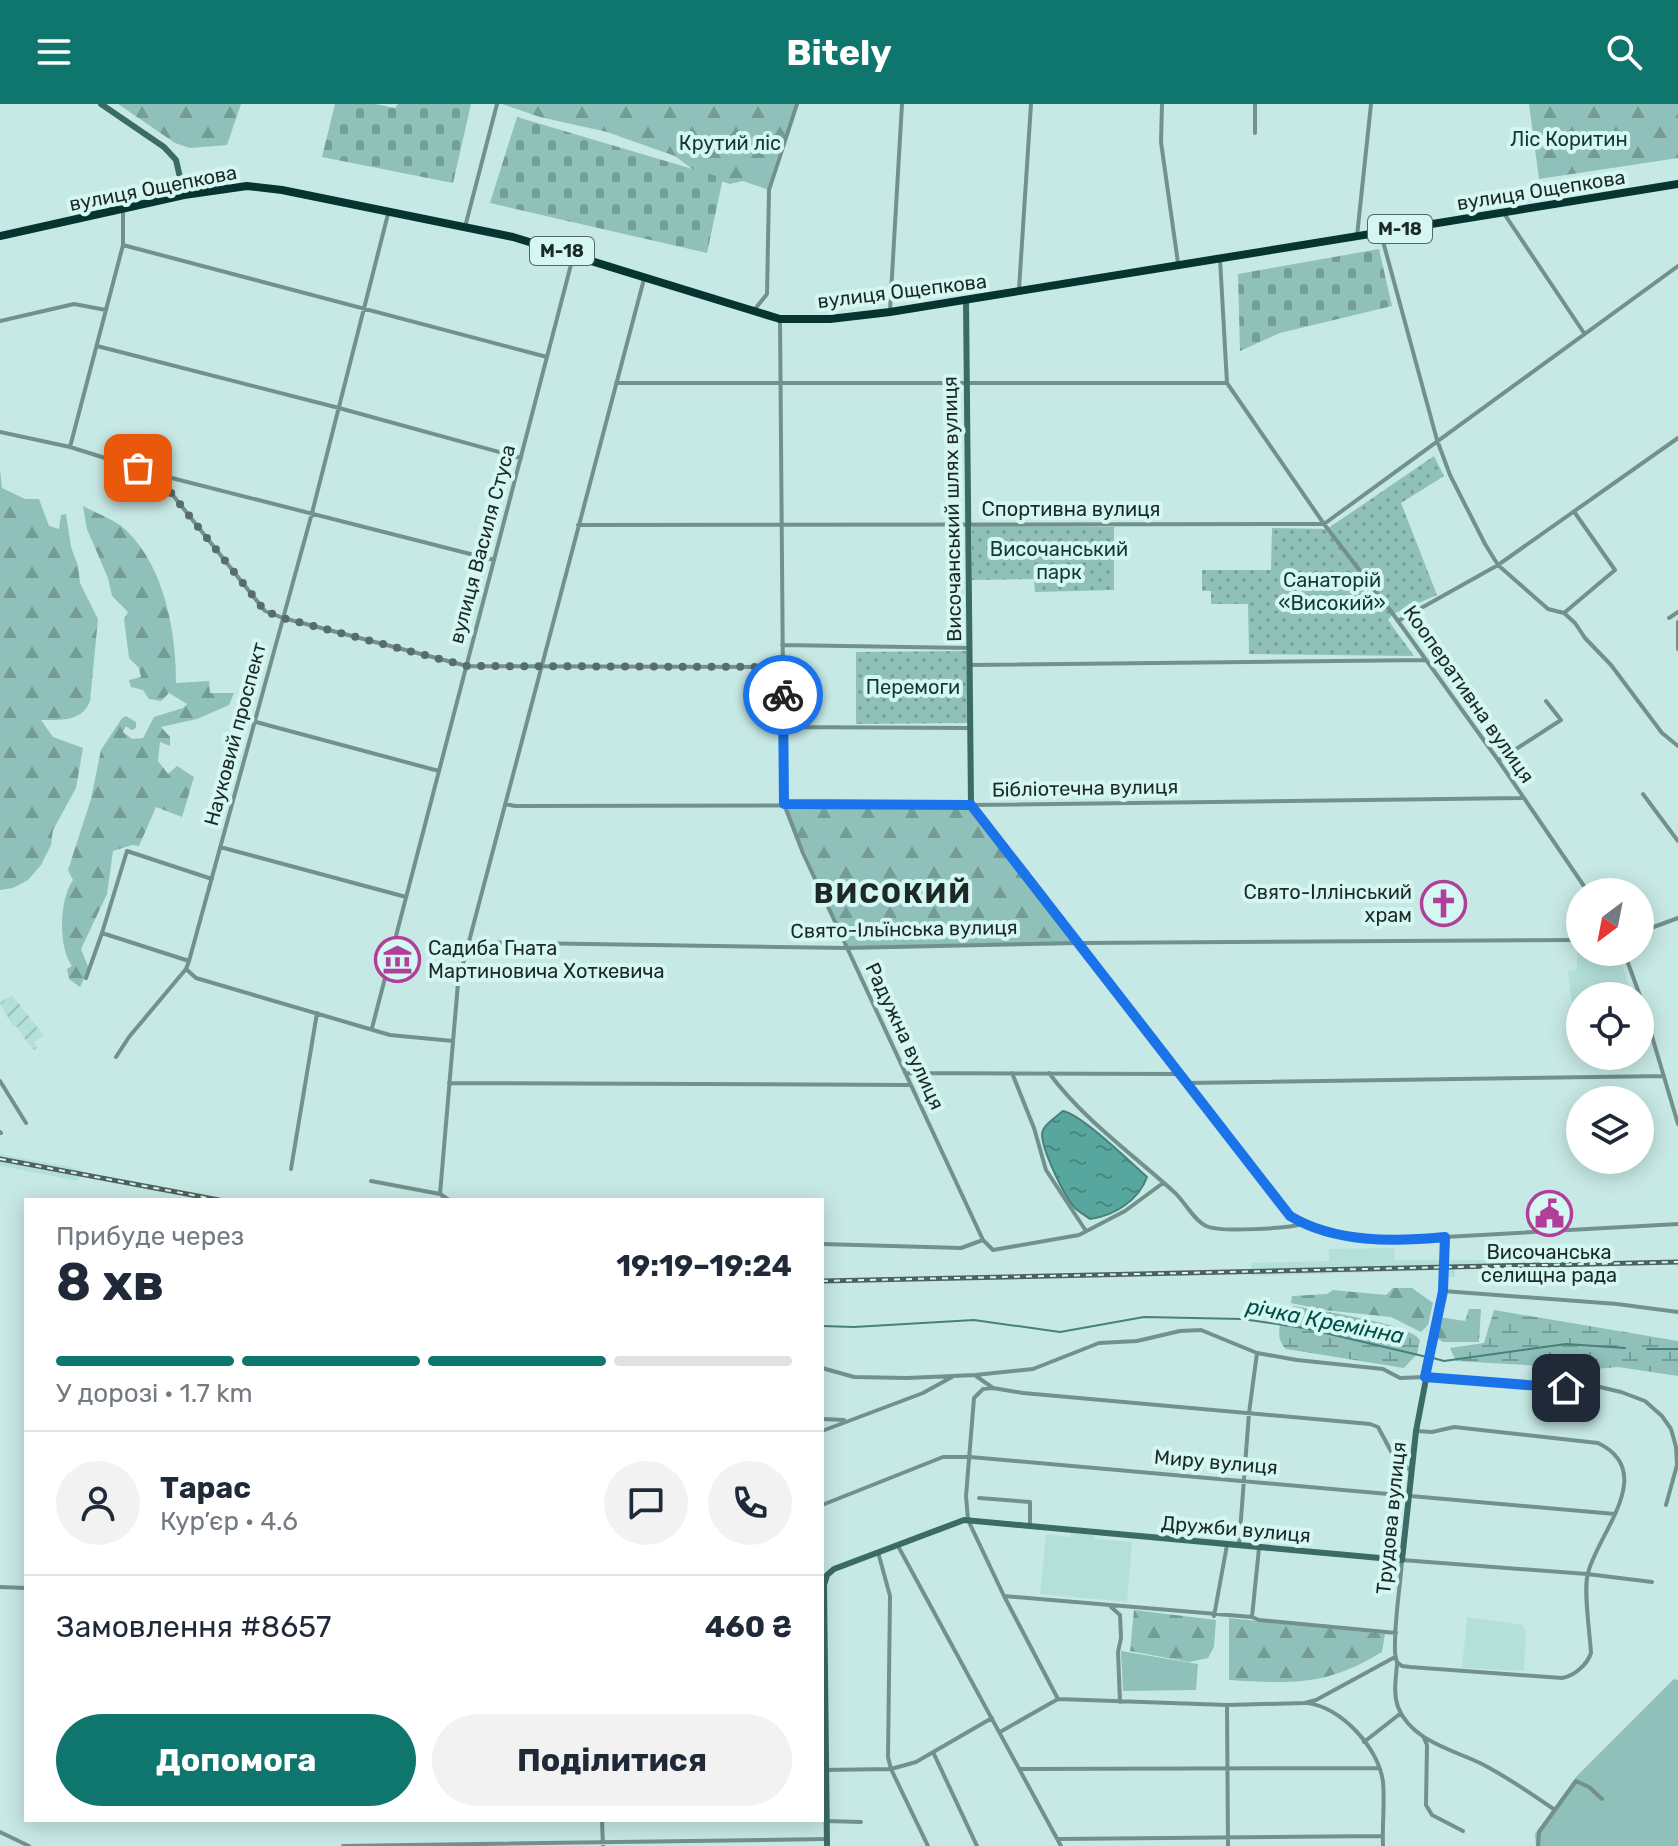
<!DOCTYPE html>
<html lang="uk">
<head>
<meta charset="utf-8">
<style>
	body { margin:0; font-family:Rubik,sans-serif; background:#f2f2f3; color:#1f2937; height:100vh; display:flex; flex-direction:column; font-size:30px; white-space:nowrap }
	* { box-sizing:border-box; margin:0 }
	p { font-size:26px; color:#747a83 }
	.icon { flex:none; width:44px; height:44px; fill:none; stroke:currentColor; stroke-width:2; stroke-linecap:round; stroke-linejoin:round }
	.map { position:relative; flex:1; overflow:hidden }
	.side { position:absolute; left:24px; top:1094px; width:800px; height:624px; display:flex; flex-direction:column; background:#fff; border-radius:0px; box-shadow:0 4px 20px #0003 }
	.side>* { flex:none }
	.needle { width:52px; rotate:212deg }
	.fabs { position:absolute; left:1566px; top:774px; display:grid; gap:16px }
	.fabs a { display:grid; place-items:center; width:88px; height:88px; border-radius:50%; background:#fff; box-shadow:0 4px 20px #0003; font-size:40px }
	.pin { position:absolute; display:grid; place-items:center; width:68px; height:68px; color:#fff; margin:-34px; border-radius:16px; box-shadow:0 4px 12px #0006 }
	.courier { position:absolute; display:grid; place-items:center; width:80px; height:80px; margin:-40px; border:6px solid #1a73e8; border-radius:50%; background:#fff; color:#222; box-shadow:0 2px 10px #0007 }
	.head em { font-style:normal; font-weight:700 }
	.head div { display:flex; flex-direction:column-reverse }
	.head { display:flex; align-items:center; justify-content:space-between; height:136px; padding:0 32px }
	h1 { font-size:52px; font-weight:700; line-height:60px }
	.bar { display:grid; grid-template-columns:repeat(4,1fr); gap:12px 8px; align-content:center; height:96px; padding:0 32px }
	.bar i { height:10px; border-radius:6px; background:#e0e1e3 }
	.bar .current { background:#0f766e }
	.bar p { grid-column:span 4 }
	.line { display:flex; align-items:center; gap:20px; padding:0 32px; border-top:2px solid #e0e1e3 }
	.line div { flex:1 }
	.round { display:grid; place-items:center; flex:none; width:84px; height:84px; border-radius:42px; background:#f2f2f3 }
	.button { display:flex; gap:16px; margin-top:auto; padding:16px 32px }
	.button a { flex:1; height:92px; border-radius:48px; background:#0f766e; color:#fff; font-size:32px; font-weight:700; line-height:92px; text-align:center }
	.button a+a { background:#f2f2f3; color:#1f2937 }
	header { display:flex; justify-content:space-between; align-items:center; height:104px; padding:0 32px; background:#0f766e; color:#fff; font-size:36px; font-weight:700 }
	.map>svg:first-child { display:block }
	.built { fill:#b4e0da }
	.industrial { fill:url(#industrial-furrows) }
	.green { fill:#90c0ba }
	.forest { fill:url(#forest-firs) }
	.wetland { fill:url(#wetland-marsh) }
	.cemetery { fill:url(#cemetery-stones) }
	.park { fill:url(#park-dots) }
	.water { fill:url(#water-ripples); stroke:#46817a; stroke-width:2 }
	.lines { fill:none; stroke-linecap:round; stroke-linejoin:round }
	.stream { stroke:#46817a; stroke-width:2 }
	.street { stroke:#72918d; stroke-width:4 }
	.secondary { stroke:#3a6b65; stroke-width:6 }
	.highway { stroke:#063430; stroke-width:8 }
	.rail-casing { stroke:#4e615f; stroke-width:5 }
	.rail { stroke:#d4f7f2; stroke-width:2; stroke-dasharray:6; stroke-linecap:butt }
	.done { stroke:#586c6a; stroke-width:8; stroke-dasharray:0 14.4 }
	.route { stroke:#1a73e8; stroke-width:10 }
	.labels { text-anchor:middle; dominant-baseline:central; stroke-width:8; stroke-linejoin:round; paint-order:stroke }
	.shield { fill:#d4f7f2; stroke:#536764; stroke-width:2 }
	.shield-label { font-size:18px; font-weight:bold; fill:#1c2927 }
	.park-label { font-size:20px; fill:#123935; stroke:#d4f7f2 }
	.street-label { font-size:20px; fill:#1c2927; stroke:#d4f7f2 }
	.poi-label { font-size:20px; fill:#1c2927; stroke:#d4f7f2; text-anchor:end }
	.water-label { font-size:22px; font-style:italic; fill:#024d48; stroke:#d4f7f2 }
	.district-label { font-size:28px; font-weight:bold; letter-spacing:2px; fill:#1c2927; stroke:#d4f7f2 }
</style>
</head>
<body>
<header><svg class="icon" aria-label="menu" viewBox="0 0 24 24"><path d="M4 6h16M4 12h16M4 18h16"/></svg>Bitely<svg class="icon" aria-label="search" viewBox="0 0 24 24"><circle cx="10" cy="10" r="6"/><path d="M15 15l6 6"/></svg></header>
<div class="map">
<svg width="1678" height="1742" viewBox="0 0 1678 1742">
	<defs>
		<pattern id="industrial-furrows" width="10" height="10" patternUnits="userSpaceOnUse" patternTransform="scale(2)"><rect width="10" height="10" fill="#b4e0da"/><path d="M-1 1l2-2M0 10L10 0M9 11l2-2" fill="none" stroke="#9ac0bb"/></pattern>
		<pattern id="forest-firs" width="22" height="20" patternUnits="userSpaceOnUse" patternTransform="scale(2)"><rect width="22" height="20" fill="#90c0ba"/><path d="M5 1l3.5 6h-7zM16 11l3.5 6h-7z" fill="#759c97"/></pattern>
		<pattern id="wetland-marsh" width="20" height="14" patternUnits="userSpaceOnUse" patternTransform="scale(2)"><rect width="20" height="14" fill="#90c0ba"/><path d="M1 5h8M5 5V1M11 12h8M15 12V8" fill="none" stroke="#759c97"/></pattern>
		<pattern id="cemetery-stones" width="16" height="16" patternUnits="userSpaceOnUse" patternTransform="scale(2)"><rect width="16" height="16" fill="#90c0ba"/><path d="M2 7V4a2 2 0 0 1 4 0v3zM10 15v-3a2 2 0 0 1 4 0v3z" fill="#759c97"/></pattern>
		<pattern id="park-dots" width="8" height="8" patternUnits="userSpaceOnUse" patternTransform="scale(2)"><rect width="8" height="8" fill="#90c0ba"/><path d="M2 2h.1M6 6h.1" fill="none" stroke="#759c97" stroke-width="1.8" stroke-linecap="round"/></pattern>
		<pattern id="water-ripples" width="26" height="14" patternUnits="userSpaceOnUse" patternTransform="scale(2)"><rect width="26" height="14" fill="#58a79e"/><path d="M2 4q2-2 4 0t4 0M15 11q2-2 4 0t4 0" fill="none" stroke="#488881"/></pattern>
	</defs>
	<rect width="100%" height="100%" fill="#c7e9e5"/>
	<path class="built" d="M1577 842H1580V848H1618L1632 892H1580V908H1573L1568 867 1577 865Z
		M0 1050 80 1065 78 1077 0 1062Z
		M1394 1144 1395 1156H1486V1165H1455V1173H1446L1445 1166 1251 1172V1159L1329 1157V1145Z
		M1071 1429 1095 1431V1435L1132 1438 1127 1498 1040 1490 1046 1430 1070 1433Z
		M1467 1513 1523 1521 1526 1528 1524 1567 1462 1564Z"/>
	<path class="industrial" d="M12 891 44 932 34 938 37 944 33 946 16 922 14 923 11 919 0 899Z"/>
	<path class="green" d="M1121 1547 1198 1560 1196 1586 1123 1587Z
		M1674 1575 1678 1576V1742H1536L1535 1730 1576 1673Z"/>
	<path class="forest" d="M118 0H241L227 41 190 44 175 39Z
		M502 0H796C787 29 774 56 769 86L743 77 730 80 700 71 675 52 607 28 540 13Z
		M1529 0H1678V54L1539 75Z
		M0 365 2 384 25 395H39L49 422 59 425 61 411 66 410 71 443 78 462 80 479 98 515 90 597C82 618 61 616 41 616L53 633 83 644 76 684 53 726 51 741 41 761 28 776 13 784 0 786Z
		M83 402C96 409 116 416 127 427 165 465 176 528 176 579L209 577 210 589H234L229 601 197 615 161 623 170 633V642L160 638 158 657 168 670 177 662 194 673 182 713 156 703 139 742 132 741 113 747 107 790 81 845 89 865 80 883 69 875 67 865 72 862C58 843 59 796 73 776L68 766 91 695 101 646 122 614 126 612 136 618V624L131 626 126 622 123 628 132 635 143 634 154 613 183 604 187 600 169 589 161 597 149 595 143 586 131 583 129 576 141 573 139 564 129 554 124 515 128 508 112 492 108 474 87 425Z
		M784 700 971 701 1078 839 847 844Z
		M1393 1184H1412L1433 1199 1428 1221 1421 1228 1391 1213 1324 1206 1291 1199 1292 1192 1327 1190 1333 1186 1386 1191Z
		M1469 1205H1481L1479 1238H1443L1434 1232 1439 1213 1465 1217Z
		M1134 1506 1216 1516 1214 1543 1208 1554 1189 1558 1130 1547Z
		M1229 1514 1385 1530 1382 1548C1326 1582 1292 1580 1229 1576Z"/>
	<path class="wetland" d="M1294 1202C1319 1207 1409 1219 1420 1236L1417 1250 1404 1264 1286 1245C1273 1233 1280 1211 1294 1202Z
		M1494 1206 1678 1237V1272L1618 1263 1594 1265 1456 1257 1450 1244 1484 1239Z"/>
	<path class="cemetery" d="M335 0H375L395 4 398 0H471L453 79 322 53Z
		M517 13 723 74 707 149 490 99Z
		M1379 145 1392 202 1280 229 1240 247 1238 170Z"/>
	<path class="park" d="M1434 352 1444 372 1401 399 1437 491 1393 510 1388 516 1414 552 1249 550 1248 500H1211V487H1202V466H1271L1272 424 1327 425Z
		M972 422 1114 423V486L1035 488 1034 475 972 476Z
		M970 547 969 619 856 620V548Z"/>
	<path class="water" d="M1063 1007C1081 1010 1130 1058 1147 1073 1139 1096 1114 1112 1090 1115 1086 1112 1079 1108 1075 1104 1064 1092 1042 1046 1042 1030 1043 1021 1056 1013 1063 1007Z"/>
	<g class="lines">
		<path class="stream" d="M822 1222 854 1223 974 1216 1060 1228 1144 1213 1242 1215 1304 1224 1427 1253
			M1647 1245H1678
			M1433 1254 1444 1257 1566 1240 1625 1244"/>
		<path class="street" d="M1162 0 1161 38 1178 159
			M1255 29V0
			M1503 108 1584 229
			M465 123 497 0
			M1381 130 1437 336 1450 371 1485 440 1498 461 1548 505 1564 509 1575 519 1585 534 1611 561 1662 629 1678 642
			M1357 132 1371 0
			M123 141 547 253
			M1220 155 1227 279 1324 420 1393 510 1498 656 1588 788
			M1019 185 1031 0
			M755 205 767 190 769 86 797 0
			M890 206 902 0
			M780 215 784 700 803 749 983 1136 993 1146 1079 1131 1125 1107 1163 1079
			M0 217 74 200 106 206
			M97 242 339 304 521 354
			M616 279H1227
			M0 328 70 343 156 370 494 456
			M70 343 123 141V104
			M156 370 265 507 283 514 467 562 782 563
			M578 421 1324 420 1678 162
			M1564 509 1615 466 1575 409
			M1669 514 1678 508
			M1398 517 1498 461 1678 334
			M1678 518V545
			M782 541 970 544
			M970 561 1426 556
			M256 618 439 667
			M783 623 970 624
			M1499 656 1561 616 1546 597
			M1643 690 1678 737
			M505 700 515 702 971 701 1522 694
			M220 743 406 793
			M1640 828 1678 814
			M102 829 127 747 212 775
			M468 838 847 844 1078 839 1580 836
			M1624 848 1640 892
			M186 865 196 874 390 931 453 937
			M86 874 102 829 189 857
			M1640 892 1678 1020
			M372 924 573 153
			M116 953 129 933 186 865 189 857 312 409 388 110
			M905 969 1178 970
			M1012 969 1034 1024 1046 1066 1086 1127
			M1049 969C1083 1015 1131 1049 1173 1087 1184 1096 1193 1116 1206 1122 1222 1129 1287 1124 1304 1120
			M0 977 26 1019
			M449 979 910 981
			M1186 979 1664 972
			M0 1028 1 1029
			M291 1065 317 909
			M371 1077 440 1090 449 1096
			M440 1090 458 879 644 175
			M1445 1133 1678 1120
			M822 1140 961 1144 983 1136
			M1443 1187 1617 1200 1678 1208
			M822 1264 854 1273 907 1274 975 1271 1033 1265 1099 1239 1137 1237 1180 1227 1201 1226 1257 1249 1297 1256 1383 1265 1400 1274 1425 1273 1566 1284 1600 1283 1621 1288 1645 1297 1662 1312 1671 1325 1676 1343 1677 1361 1666 1401
			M976 1272 993 1284 1023 1289 1370 1320 1378 1323 1393 1351 1411 1367
			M993 1284 983 1285 974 1294 966 1392 968 1416 1004 1492 1058 1595
			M822 1315 844 1316
			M822 1327 923 1289 952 1273
			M979 1394 1030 1398V1421
			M822 1401 943 1353H970L1615 1410
			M1239 1441 1249 1309 1257 1249
			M898 1442 1061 1742
			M878 1448 890 1492 888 1653 891 1665 916 1658 992 1614
			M0 1483 26 1484
			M1004 1492 1252 1513 1259 1516 1396 1529
			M1111 1503 1120 1511 1121 1534 1118 1548 1120 1598
			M1214 1512 1227 1441
			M1252 1513 1259 1444
			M1397 1558 1402 1562 1410 1563 1562 1574C1574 1572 1587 1561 1591 1549 1590 1530 1583 1485 1588 1469 1598 1429 1658 1368 1598 1339L1454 1323 1432 1328 1416 1327
			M1307 1599C1341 1603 1379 1644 1383 1678 1385 1699 1382 1721 1383 1742
			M1227 1601 1228 1742
			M1000 1628 1058 1595 1227 1601 1305 1599 1316 1596 1395 1553
			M1424 1634 1427 1641 1426 1701 1432 1711 1463 1727
			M1364 1638 1401 1609
			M933 1648 977 1742
			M1020 1665 1379 1664
			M822 1666 891 1665 928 1742
			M1555 1706C1532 1690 1507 1673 1482 1660 1454 1646 1411 1637 1398 1603 1393 1589 1396 1574 1397 1560 1397 1556 1395 1552 1395 1548 1394 1518 1400 1486 1402 1456L1587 1470 1652 1478
			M602 1716 603 1742
			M826 1717 861 1718
			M0 1728 29 1742
			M1058 1735 1383 1732
			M343 1742 827 1735
			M1538 1742 1539 1728 1576 1677 1589 1683 1602 1695"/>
		<path class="secondary" d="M101 0 164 43 176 56 184 91
			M827 1742 824 1481 827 1471 834 1465 964 1416 1402 1456 1416 1327 1443 1187 1445 1133C1395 1138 1334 1139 1290 1112L971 701 966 196"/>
		<path class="highway" d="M0 132 184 91 247 82 282 86 513 133 780 215H830L890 208 1678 80"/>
		<defs>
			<path id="rail" d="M0 1055 219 1096
				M822 1177 1678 1158"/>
		</defs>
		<use href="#rail" class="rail-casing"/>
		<use href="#rail" class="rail"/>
	</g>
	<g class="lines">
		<path class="done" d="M138 364 156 370 265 507 283 514 467 562 782 563 783 591"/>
		<path class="route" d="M783 591 784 700 971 701 1290 1112C1335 1139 1394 1138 1445 1133L1443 1187 1425 1273 1566 1284"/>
	</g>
	<defs>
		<symbol id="church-ring" viewBox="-11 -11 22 22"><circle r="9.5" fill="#d4f7f2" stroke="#b13f9a" stroke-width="1.5"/><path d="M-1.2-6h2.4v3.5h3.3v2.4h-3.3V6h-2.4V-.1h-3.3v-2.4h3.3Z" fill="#b13f9a"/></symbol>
		<symbol id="museum-ring" viewBox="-11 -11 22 22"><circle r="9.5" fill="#d4f7f2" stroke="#b13f9a" stroke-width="1.5"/><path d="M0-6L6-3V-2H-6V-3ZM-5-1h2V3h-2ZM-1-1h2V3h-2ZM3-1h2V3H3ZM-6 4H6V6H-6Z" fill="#b13f9a"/></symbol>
		<symbol id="civic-ring" viewBox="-11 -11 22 22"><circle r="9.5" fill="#d4f7f2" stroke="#b13f9a" stroke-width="1.5"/><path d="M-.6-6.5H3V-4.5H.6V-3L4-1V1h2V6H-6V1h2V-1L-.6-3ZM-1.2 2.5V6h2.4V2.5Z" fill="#b13f9a"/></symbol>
	</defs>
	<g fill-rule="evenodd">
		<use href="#church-ring" x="1418" y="774" width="51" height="51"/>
		<use href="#museum-ring" x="372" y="830" width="51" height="51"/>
		<use href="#civic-ring" x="1524" y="1084" width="51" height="51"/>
	</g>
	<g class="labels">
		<g class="shield">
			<rect x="1368" y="111" width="64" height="28" rx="6"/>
			<rect x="530" y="133" width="64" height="28" rx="6"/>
		</g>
		<g class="shield-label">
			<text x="1400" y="125">М-18</text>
			<text x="562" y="147">М-18</text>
		</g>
		<g class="park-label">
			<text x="1569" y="35">Ліс Коритин</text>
			<text x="730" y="39">Крутий ліс</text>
			<text x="1059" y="445">Височанський<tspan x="1059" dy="23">парк</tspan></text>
			<text x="1332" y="476">Санаторій<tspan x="1332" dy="23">«Високий»</tspan></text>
			<text x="913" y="583">Перемоги</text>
		</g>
		<g class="street-label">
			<text transform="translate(153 84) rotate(-11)">вулиця Ощепкова</text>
			<text transform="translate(1541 86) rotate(-9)">вулиця Ощепкова</text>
			<text transform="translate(902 187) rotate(-7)">вулиця Ощепкова</text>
			<text transform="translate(952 405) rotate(-91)">Височанський шлях вулиця</text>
			<text x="1071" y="405">Спортивна вулиця</text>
			<text transform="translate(482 440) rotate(-75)">вулиця Василя Стуса</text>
			<text transform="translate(1469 590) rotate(55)">Кооперативна вулиця</text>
			<text transform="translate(235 630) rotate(-75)">Науковий проспект</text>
			<text transform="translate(1085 684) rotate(-1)">Бібліотечна вулиця</text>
			<text transform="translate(904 825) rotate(-1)">Свято-Ільїнська вулиця</text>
			<text transform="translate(905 932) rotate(65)">Радужна вулиця</text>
			<text transform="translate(1216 1358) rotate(5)">Миру вулиця</text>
			<text transform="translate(1391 1414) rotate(-84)">Трудова вулиця</text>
			<text transform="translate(1236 1425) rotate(5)">Дружби вулиця</text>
		</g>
		<g class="poi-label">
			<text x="1412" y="788">Свято-Іллінський<tspan x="1412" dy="23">храм</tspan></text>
			<text x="428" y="844" text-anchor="start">Садиба Гната<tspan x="428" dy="23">Мартиновича Хоткевича</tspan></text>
			<text x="1549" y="1148" text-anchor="middle">Височанська<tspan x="1549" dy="23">селищна рада</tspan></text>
		</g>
		<g class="water-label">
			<text transform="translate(1325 1217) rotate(11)">річка Кремінна</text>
		</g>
		<g class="district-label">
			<text x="893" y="789">ВИСОКИЙ</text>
		</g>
	</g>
</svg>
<div class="fabs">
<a><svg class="needle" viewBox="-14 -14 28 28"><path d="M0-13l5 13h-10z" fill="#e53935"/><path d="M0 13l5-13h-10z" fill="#747a83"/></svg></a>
<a><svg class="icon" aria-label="locate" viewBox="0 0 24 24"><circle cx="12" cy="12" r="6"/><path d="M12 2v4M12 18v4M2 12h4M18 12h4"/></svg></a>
<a><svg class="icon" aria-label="layers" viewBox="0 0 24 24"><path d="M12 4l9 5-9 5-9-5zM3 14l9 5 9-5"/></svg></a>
</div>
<div class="pin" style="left:138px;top:364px;background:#ea580c"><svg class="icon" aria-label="bag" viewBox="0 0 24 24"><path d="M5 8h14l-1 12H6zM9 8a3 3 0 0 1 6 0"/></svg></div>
<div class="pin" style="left:1566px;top:1284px;background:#1f2937"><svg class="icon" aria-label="home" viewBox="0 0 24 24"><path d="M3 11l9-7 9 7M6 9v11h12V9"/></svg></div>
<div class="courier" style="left:783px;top:591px"><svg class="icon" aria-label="bike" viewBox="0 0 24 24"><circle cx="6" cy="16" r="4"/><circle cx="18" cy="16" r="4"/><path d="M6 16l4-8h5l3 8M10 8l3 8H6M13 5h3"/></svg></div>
<section class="side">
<div class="head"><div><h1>8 хв</h1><p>Прибуде через</p></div><em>19:19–19:24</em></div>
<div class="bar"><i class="current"></i><i class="current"></i><i class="current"></i><i></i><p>У дорозі · 1.7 km</p></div>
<div class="line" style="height:144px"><a class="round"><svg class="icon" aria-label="person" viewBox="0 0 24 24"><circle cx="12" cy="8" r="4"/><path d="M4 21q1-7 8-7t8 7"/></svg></a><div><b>Тарас</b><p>Кур’єр · 4.6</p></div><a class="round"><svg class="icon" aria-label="chat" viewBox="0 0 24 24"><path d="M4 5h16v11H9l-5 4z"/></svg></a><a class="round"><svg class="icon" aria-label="phone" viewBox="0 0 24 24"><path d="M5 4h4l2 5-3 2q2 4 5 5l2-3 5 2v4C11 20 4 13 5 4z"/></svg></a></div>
<div class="line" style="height:104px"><div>Замовлення #8657</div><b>460 ₴</b></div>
<div class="button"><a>Допомога</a><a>Поділитися</a></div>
</section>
</div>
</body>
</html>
